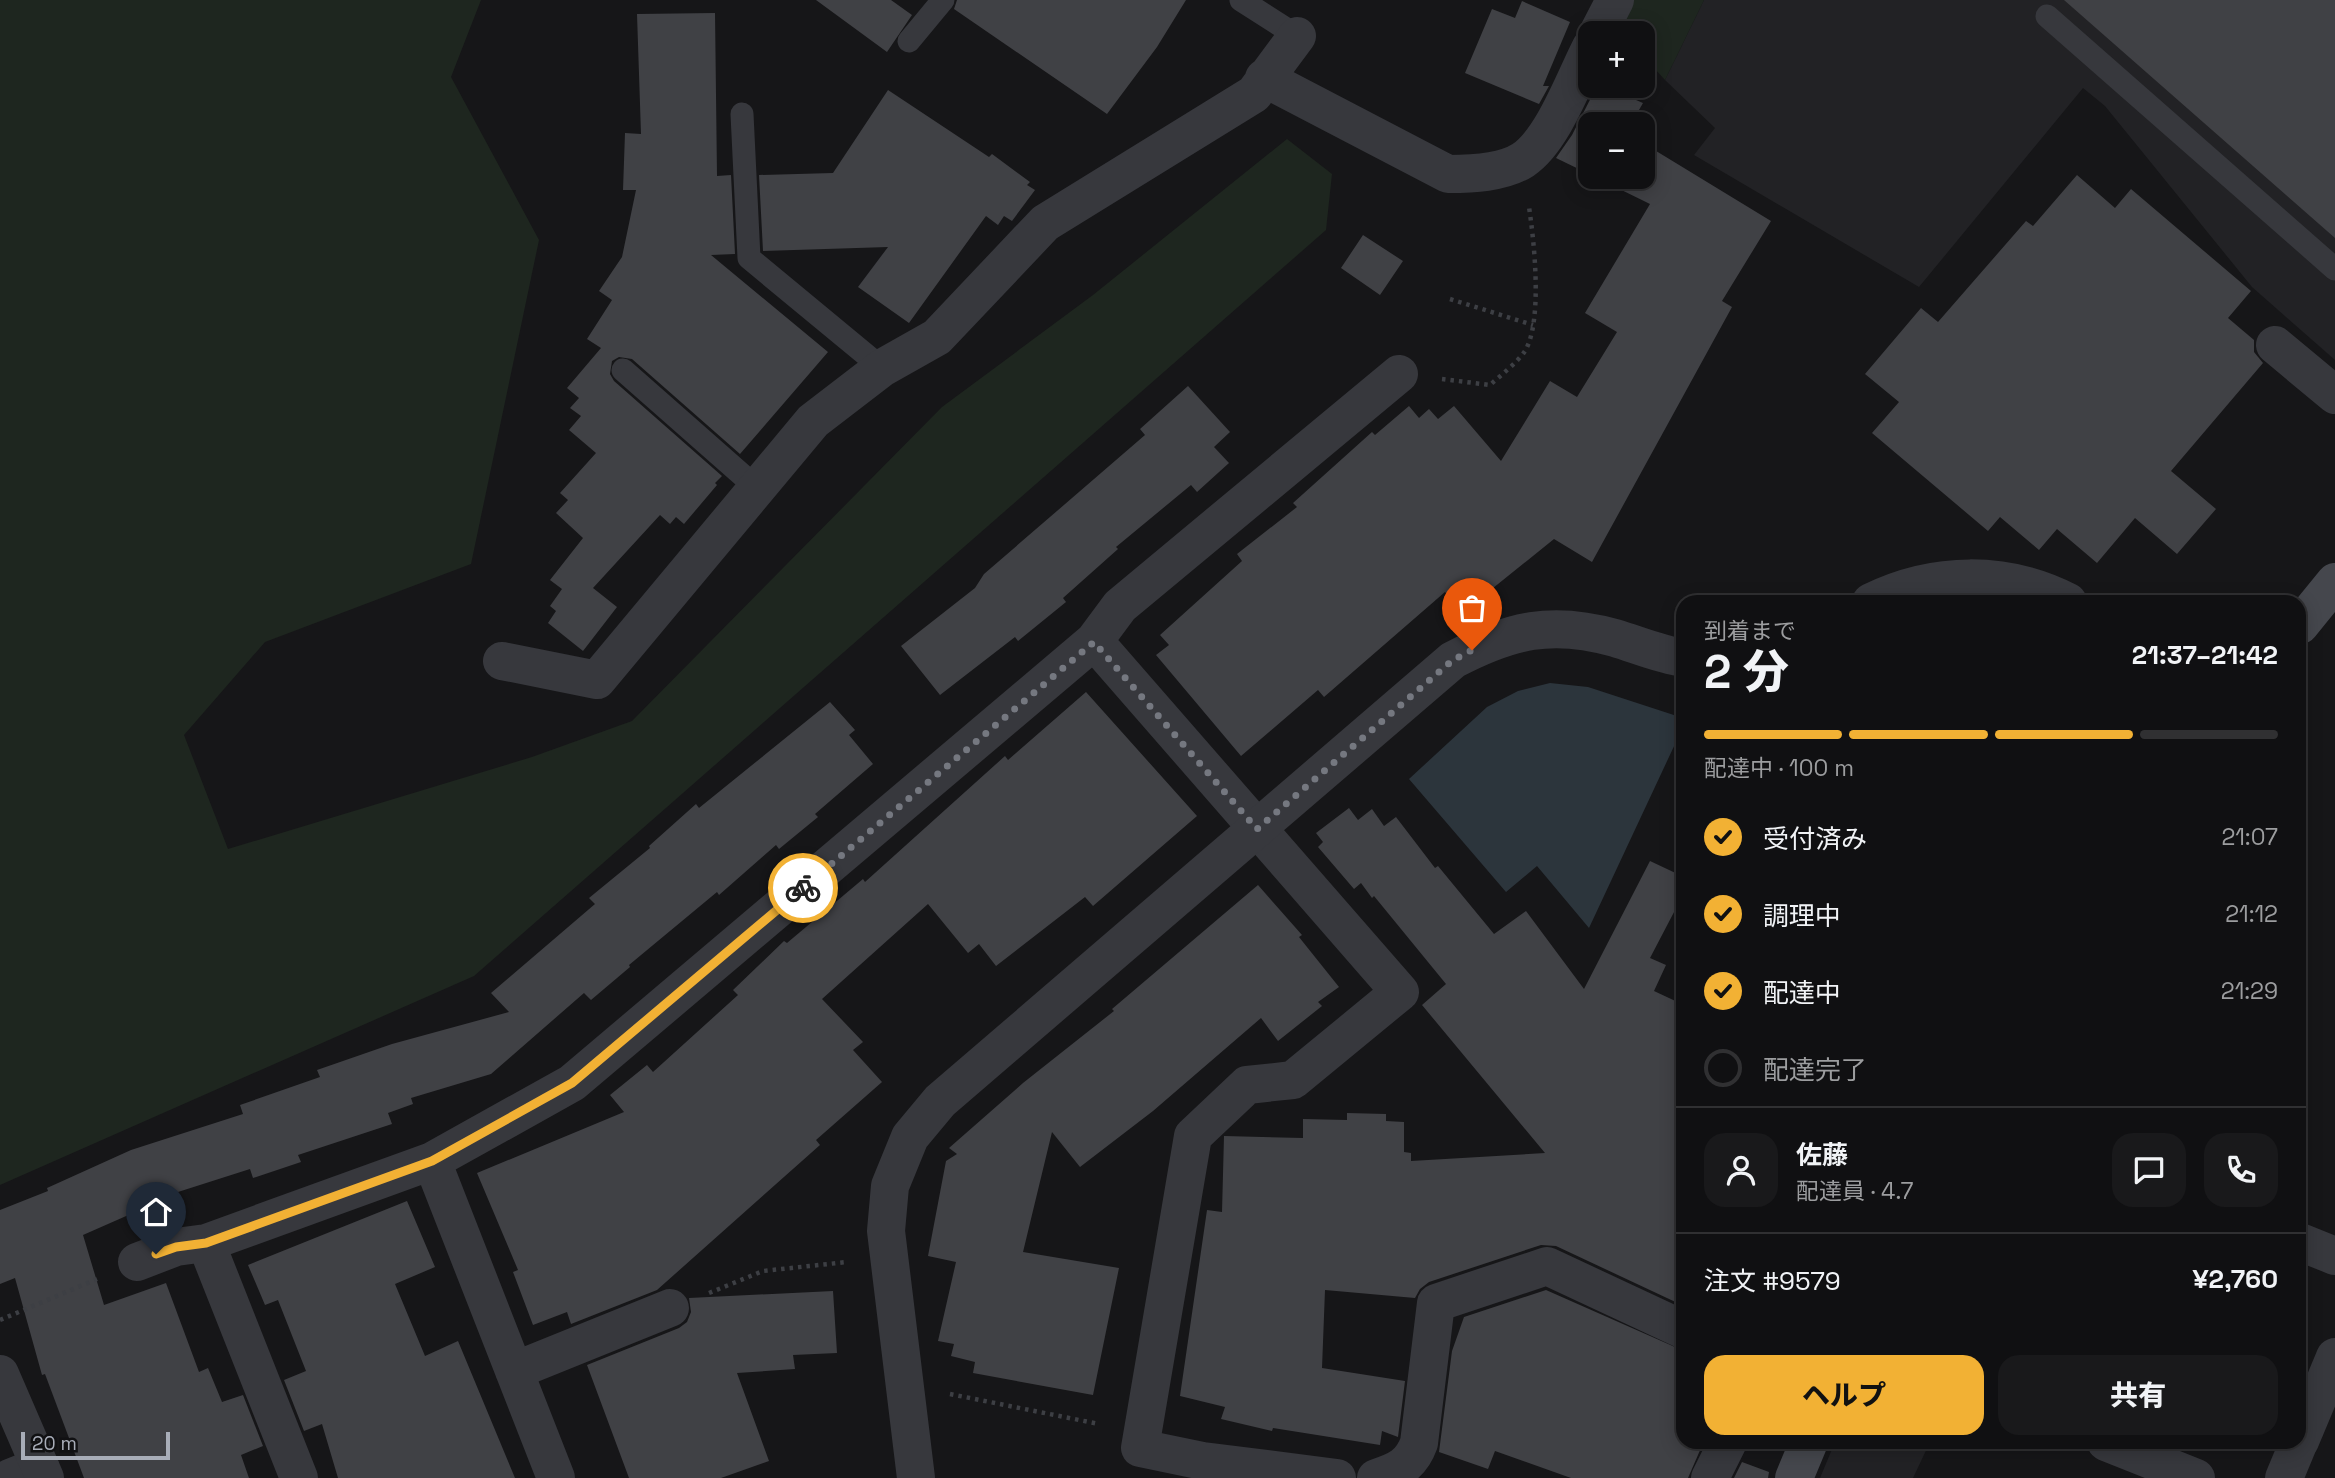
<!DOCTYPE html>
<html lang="ja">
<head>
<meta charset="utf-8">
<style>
	body { margin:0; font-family:"Space Grotesk","Noto Sans JP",sans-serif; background:#19191b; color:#f1f3f6; height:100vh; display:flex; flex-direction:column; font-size:26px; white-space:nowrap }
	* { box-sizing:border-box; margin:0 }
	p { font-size:23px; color:#9c9d9f }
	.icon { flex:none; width:38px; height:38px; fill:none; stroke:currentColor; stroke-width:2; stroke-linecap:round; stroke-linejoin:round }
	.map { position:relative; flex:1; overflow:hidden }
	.drawer { position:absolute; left:1676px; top:595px; width:630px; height:854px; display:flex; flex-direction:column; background:#101012; border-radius:21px; box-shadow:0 4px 18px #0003,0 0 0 2px #303032 }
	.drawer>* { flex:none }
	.buttons { position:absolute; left:1578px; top:21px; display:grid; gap:14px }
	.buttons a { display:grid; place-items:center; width:77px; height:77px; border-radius:14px; background:#101012; box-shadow:0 4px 18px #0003,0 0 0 2px #303032; font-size:35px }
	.scale { position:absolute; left:21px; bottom:18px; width:149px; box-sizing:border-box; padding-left:7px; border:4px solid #a8adb8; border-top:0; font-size:19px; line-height:24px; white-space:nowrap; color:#a8adb8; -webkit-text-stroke:5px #111113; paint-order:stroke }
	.pin { position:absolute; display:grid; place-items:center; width:60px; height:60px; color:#fff; margin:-72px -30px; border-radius:50% 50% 50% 0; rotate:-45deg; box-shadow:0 0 7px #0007 }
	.pin .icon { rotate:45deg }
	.courier { position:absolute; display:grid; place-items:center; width:70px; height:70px; margin:-35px; border:5px solid #f2b134; border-radius:50%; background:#fff; color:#222; box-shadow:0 2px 9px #0007 }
	.summary em { font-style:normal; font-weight:800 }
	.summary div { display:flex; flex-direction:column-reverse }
	.summary { display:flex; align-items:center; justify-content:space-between; height:119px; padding:0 28px }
	h1 { font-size:46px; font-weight:800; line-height:52px }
	.bar { display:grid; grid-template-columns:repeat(4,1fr); gap:10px 7px; align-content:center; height:84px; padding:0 28px }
	.bar i { height:9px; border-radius:5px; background:#303032 }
	.bar .current { background:#f2b134 }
	.bar p { grid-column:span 4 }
	.line { display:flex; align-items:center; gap:18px; padding:0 28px; border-top:2px solid #303032 }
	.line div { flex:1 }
	.round { display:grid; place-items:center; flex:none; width:74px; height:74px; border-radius:21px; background:#19191b }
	ol { padding:0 28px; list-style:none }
	li { display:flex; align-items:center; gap:21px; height:77px }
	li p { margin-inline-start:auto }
	li .icon { padding:7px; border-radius:50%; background:#f2b134; color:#111; stroke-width:4 }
	li:last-child { color:#9c9d9f }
	li i { width:38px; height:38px; border:4px solid #303032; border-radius:50% }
	.cta { display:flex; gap:14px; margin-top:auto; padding:14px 28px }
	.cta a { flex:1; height:80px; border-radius:21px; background:#f2b134; color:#111; font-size:28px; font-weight:800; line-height:80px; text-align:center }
	.cta a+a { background:#19191b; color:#f1f3f6 }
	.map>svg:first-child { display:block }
	.built { fill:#222225 }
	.green { fill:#1e261f }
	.water { fill:#2c353c }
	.building { fill:#404145 }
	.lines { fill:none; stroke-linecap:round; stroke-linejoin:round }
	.path { stroke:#3d3f44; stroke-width:4.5; stroke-dasharray:3.5 5; stroke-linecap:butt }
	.service { stroke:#37383d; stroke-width:23 }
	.minor { stroke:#37383d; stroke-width:38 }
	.tertiary { stroke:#37383d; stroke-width:38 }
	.secondary { stroke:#45474d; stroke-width:38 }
	.done { stroke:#757880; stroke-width:7; stroke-dasharray:0 12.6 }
	.route { stroke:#f2b134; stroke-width:9 }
</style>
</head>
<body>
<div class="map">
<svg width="2335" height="1478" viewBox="0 0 2335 1478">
	<rect width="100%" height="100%" fill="#161618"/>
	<path class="built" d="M1704 0H2335V360L2252 287 2105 106 2083 88 1919 287 1694 155 1715 128 1665 80Z
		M1835 1442H1930L1913 1478H1820Z"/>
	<path class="green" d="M0 0H481L451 77 539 240 471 564 265 642 184 735 228 849 532 757 632 721 942 407 1093 295 1287 139 1332 174 1326 230 474 976 0 1185Z
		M1633 0H1704L1665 80 1643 56V33H1623L1618 28Z"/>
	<path class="water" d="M1550 683 1588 687 1683 718V727L1589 928 1537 866 1506 892 1409 779 1487 707 1518 691Z"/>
	<path class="building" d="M816 0H891L912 15 887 52Z
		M957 0H1186L1157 47 1107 114 954 9Z
		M2064 0H2335V238Z
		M1522 1 1570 22 1543 86H1549L1539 104 1465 73 1492 9 1515 18Z
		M715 13 717 176 731 175 735 254 711 255 828 352 740 454 632 359 619 357 612 361 610 374 614 381 722 476 715 483 717 485 684 524 676 517 670 524 660 515 593 588 617 607 583 651 548 623 556 611 550 606 562 589 550 580 583 538 556 513 568 500 560 493 596 453 569 430 581 416 570 408 579 398 567 388 601 348 587 339 612 300 599 291 622 257 636 190H623L625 133 641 134 637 14Z
		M1597 86H1644L1636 100 1643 103 1639 110 1648 115 1643 126 1591 124V175L1556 158 1572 135Z
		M888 90 989 157 992 154 1030 182 1027 185 1035 190 1012 221 1004 216 998 225 986 216 909 323 858 287 888 247 763 251 759 175 833 173Z
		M1643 143 1771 221 1722 301 1732 307 1592 562 1554 539 1462 613 1445 592 1324 697 1318 690 1241 756 1156 655 1169 645 1160 635 1242 561 1237 554 1297 507 1293 503 1372 432 1375 435 1409 406 1419 418 1429 409 1438 419 1454 406 1501 461 1550 381 1577 397 1617 332 1585 313 1650 204 1595 177H1643Z
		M2077 175 2115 208 2131 189 2251 291 2228 318 2254 340V352L2263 363 2171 471 2216 509 2177 554 2135 518 2097 563 2057 529 2039 550 2000 517 1988 531 1872 433 1899 402 1865 374 1921 308 1938 322 2026 221 2033 226Z
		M1363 235 1403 261 1380 295 1341 268Z
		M1188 386 1230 432 1214 447 1229 463 1197 492 1191 485 1116 547 1118 549 1063 598 1066 602 1018 641 1015 637 940 695 901 646 975 588 984 574 1145 435 1140 429Z
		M1086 692 1197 816 1093 906 1085 897 996 966 979 944 968 953 928 904 822 999 863 1042 853 1050 882 1082 816 1140 820 1145 657 1290 571 1324 567 1312 533 1325 513 1272 518 1270 477 1173 624 1112 610 1095 647 1065 653 1072 738 995 733 990 784 941 787 943 863 879 865 882 1005 756 1008 760Z
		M830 702 855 730 849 735 873 764 815 814 818 817 779 849 776 845 719 895 717 892 629 965 630 967 591 1000 584 993 491 1074 411 1098 413 1104 388 1113 392 1124 298 1155 301 1162 253 1178 250 1169 131 1207 133 1213 83 1235 104 1305 166 1283 199 1372 208 1368 222 1402 243 1395 263 1446 241 1455 249 1478H84L45 1374 42 1375 15 1278 0 1284V1210L48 1191 47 1188 131 1150 243 1114 240 1105 320 1077 317 1070 392 1044 509 1012 491 993 595 904 589 898 650 848 649 846 696 804 699 808Z
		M1349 808 1358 820 1372 809 1384 826 1396 817 1435 868 1438 866 1494 934 1526 911 1584 989 1650 861 1684 877V893L1650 958 1666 965 1654 991 1684 1005V1306L1556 1246 1541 1245 1429 1282 1420 1289 1415 1298 1325 1290 1322 1368 1405 1381 1398 1437 1382 1431 1380 1445 1273 1428 1272 1431 1221 1419 1225 1407 1180 1396 1207 1210 1222 1212 1224 1136 1303 1138V1119L1347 1120V1113L1386 1114V1121L1404 1122V1152L1411 1153V1161L1545 1153 1422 1005 1446 984 1374 896 1372 898 1361 883 1354 889 1318 847 1323 842 1316 833Z
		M1258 885 1302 935 1299 937 1339 987 1318 1002 1322 1006 1278 1041 1261 1018 1153 1111 1080 1167 1052 1132 1023 1252 1119 1268 1093 1395 973 1373 975 1362 951 1356 954 1344 938 1341 956 1262 928 1256 946 1161 957 1154 949 1148 1023 1083 1114 1011 1112 1009Z
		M407 1201 435 1267 395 1284 425 1356 458 1341 515 1478H338L322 1424 304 1431 284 1380 306 1371 278 1300 265 1305 248 1265Z
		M1546 1290 1684 1351V1442L1701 1448 1688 1478H1571L1495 1451 1488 1469 1439 1452 1452 1351 1464 1317Z
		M833 1291 837 1353 793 1355 795 1369 737 1373 769 1461 721 1478H629L587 1365 679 1328 687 1322 691 1312 689 1298Z
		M1742 1462 1769 1472 1768 1478H1734Z"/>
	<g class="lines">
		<path class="path" d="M1450 299 1533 325
			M1442 379 1490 385C1501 375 1517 363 1525 351 1543 321 1534 240 1529 207
			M709 1293 763 1271 847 1262
			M0 1320 97 1279
			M950 1394 1099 1424"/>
		<path class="service" d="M1241 0 1297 36
			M2047 16 2335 269
			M909 41 943 0
			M742 114 749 258 882 368
			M623 370 757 488"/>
		<path class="minor" d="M1598 33 1615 0
			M1264 78 1448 174C1471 174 1503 173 1523 160 1553 140 1574 80 1591 47
			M2275 345 2335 395
			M1094 641 1120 606 1399 374
			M502 661 597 680 813 421 882 368 937 337 1045 223 1254 94 1297 36
			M432 1161 556 1478
			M2300 1242 2335 1256
			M206 1243 299 1478
			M137 1262 176 1247 206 1243 432 1161 572 1083 1094 641 1400 992 1293 1080 1247 1085 1193 1136 1140 1448 1203 1461 1337 1478
			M514 1371 670 1308
			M2300 1441 2335 1357
			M2106 1442 2196 1478
			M10 1478 40 1466
			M1376 1478C1398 1471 1411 1465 1419 1443L1436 1303 1547 1266 1684 1330
			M1710 1478 1728 1442
			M2284 1478 2299 1442"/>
		<path class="tertiary" d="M1871 602C1934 571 2006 570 2068 602
			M0 1374 45 1478
			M916 1478 886 1231 890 1186 910 1137 940 1101 1453 660C1510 630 1552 620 1615 638 1638 645 1661 655 1684 658"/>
		<path class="secondary" d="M2300 625 2335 582
			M1794 1478 1809 1442"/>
	</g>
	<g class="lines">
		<path class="done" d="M803 888 1094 642 1257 829 1453 660 1472 650"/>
		<path class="route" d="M156 1254 176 1247 206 1243 432 1161 572 1083 803 888"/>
	</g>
</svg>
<div class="buttons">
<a>+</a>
<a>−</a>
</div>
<div class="scale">20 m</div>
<div class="pin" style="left:1472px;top:650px;background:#ea580c"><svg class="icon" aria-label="bag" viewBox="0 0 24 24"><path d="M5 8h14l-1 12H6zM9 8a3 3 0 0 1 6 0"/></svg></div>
<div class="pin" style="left:156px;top:1254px;background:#1f2937"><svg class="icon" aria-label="home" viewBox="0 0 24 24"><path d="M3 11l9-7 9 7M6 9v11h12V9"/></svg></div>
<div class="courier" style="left:803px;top:888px"><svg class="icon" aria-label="bike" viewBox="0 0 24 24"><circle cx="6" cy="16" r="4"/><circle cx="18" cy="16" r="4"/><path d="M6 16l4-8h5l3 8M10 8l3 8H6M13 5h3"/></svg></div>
<section class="drawer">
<div class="summary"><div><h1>2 分</h1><p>到着まで</p></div><em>21:37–21:42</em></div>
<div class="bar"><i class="current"></i><i class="current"></i><i class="current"></i><i></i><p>配達中 · 100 m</p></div>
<ol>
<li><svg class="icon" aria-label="check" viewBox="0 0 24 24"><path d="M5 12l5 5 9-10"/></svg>受付済み<p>21:07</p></li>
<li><svg class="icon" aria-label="check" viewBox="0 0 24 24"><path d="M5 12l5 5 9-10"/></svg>調理中<p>21:12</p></li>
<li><svg class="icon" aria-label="check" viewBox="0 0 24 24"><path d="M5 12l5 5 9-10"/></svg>配達中<p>21:29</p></li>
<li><i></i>配達完了</li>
</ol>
<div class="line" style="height:126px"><a class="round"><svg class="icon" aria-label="person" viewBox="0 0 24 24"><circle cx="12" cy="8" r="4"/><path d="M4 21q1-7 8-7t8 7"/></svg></a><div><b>佐藤</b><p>配達員 · 4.7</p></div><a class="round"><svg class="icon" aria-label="chat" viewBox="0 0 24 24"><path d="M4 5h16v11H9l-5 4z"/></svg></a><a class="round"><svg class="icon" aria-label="phone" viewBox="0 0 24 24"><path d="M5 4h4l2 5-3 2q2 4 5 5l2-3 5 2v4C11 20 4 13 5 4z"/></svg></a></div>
<div class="line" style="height:91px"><div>注文 #9579</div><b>¥2,760</b></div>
<div class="cta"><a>ヘルプ</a><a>共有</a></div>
</section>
</div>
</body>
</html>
